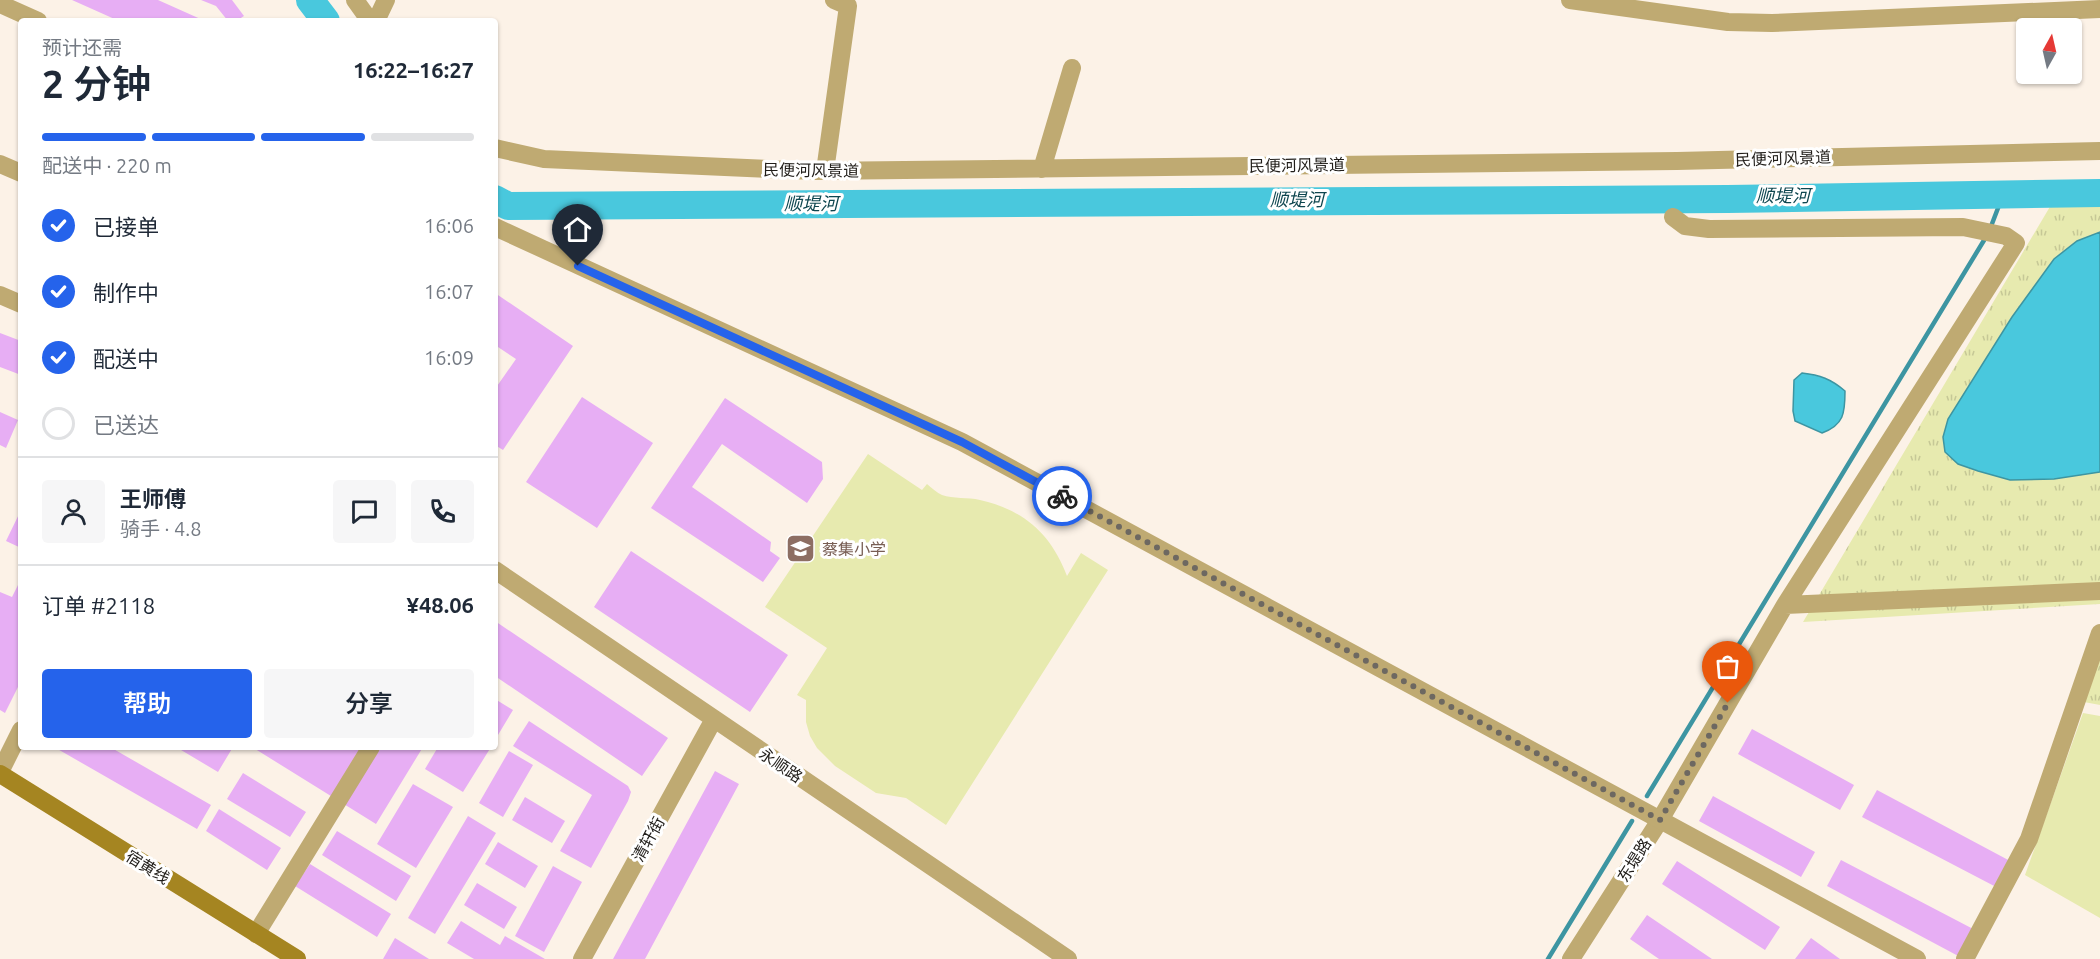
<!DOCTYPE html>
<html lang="zh">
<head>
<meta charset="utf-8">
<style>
	body { margin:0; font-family:Ubuntu,"Noto Sans SC",sans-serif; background:#f6f6f7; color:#1f2937; height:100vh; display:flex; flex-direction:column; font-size:22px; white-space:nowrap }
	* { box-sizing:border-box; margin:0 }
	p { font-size:20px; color:#747a83 }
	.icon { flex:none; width:33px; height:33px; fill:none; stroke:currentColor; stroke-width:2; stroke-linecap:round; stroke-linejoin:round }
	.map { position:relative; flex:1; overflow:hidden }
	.details { position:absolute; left:18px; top:18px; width:480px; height:732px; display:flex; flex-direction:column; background:#fff; border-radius:6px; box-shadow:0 2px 4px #0004 }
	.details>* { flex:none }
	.needle { width:39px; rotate:8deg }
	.fabs { position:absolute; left:2016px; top:18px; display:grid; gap:12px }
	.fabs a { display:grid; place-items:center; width:66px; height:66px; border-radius:6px; background:#fff; box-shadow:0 2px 4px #0004; font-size:30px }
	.pin { position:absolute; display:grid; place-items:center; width:51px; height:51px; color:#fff; margin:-62px -26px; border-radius:50% 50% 50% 0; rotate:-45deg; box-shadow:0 0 6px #0007 }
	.pin .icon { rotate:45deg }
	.courier { position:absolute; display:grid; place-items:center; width:60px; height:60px; margin:-30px; border:4px solid #2563eb; border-radius:50%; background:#fff; color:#222; box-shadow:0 2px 8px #0007 }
	.overview em { font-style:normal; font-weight:600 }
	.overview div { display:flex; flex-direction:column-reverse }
	.overview { display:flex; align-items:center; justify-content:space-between; height:102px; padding:0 24px }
	h1 { font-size:39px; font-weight:600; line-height:45px }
	.bar { display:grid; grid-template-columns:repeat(4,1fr); gap:9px 6px; align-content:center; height:72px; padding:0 24px }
	.bar i { height:8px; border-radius:4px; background:#e0e1e3 }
	.bar .on { background:#2563eb }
	.bar p { grid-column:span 4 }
	.line { display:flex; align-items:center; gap:15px; padding:0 24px; border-top:2px solid #e0e1e3 }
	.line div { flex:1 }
	.round { display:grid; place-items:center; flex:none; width:63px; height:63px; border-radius:6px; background:#f6f6f7 }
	ol { padding:0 24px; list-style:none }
	li { display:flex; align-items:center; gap:18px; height:66px }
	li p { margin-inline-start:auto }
	li .icon { padding:6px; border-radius:50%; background:#2563eb; color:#fff; stroke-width:4 }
	li:last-child { color:#747a83 }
	li i { width:33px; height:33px; border:3px solid #e0e1e3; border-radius:50% }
	.action { display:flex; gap:12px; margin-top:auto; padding:12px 24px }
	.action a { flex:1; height:69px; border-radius:6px; background:#2563eb; color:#fff; font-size:24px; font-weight:600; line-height:69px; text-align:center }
	.action a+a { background:#f6f6f7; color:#1f2937 }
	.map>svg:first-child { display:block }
	.grass { fill:url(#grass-tufts) }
	.garden { fill:#e7eaaf }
	.water { fill:#49c8dd; stroke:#3d95a2; stroke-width:1.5 }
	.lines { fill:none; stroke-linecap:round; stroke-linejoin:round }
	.stream { stroke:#3d95a2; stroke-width:4.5 }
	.river { stroke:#49c8dd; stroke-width:28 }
	.building { fill:#e7aef4 }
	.minor { stroke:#bfaa72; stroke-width:18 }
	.tertiary { stroke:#bfaa72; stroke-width:18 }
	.secondary { stroke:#a58521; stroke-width:18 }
	.done { stroke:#6d6861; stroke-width:6; stroke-dasharray:0 10.8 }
	.route { stroke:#2563eb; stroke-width:8 }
	.labels { text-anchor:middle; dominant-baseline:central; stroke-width:6; stroke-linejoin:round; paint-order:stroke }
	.street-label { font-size:16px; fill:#201d19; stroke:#fff }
	.education-label { font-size:16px; fill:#785e54; stroke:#fff; text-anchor:start }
	.water-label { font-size:18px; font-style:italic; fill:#0e464f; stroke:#fff }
</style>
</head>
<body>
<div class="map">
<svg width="2100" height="959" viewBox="0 0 2100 959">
	<defs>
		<pattern id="grass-tufts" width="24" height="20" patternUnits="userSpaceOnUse" patternTransform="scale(1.5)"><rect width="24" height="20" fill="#e7eaaf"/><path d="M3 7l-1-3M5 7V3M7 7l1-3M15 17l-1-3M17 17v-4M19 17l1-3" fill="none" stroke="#c6c896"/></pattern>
	</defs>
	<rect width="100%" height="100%" fill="#fcf2e7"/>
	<path class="grass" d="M2100 204V604L1803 622 2051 205Z
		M2100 656V705L2084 702Z"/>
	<path class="garden" d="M868 454 922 490 927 484C932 488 937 493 942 495 953 499 968 497 980 500 1024 510 1051 534 1067 576L1081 553 1108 570 946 825 906 798 876 793 835 766 817 748 810 736 806 722V700L797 695 827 648 765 607Z
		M2083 713 2100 716V918L2025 875Z"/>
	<path class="water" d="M2100 232V472L2054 479 2010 480 1978 471 1958 464 1945 452 1943 437 1948 419 2012 317 2054 259 2077 241Z
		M1802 373C1820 375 1831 379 1845 391 1845 413 1844 425 1822 433L1795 421 1793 411 1794 380Z"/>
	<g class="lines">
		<path class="stream" d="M1990 229 2003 195
			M1647 796 1986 237
			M1548 959 1632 821"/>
		<path class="river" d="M310 0 326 21
			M495 199 508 206 1727 199 2100 193"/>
	</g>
	<path class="building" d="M72 0H158L205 21H119Z
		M201 0H232L244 16 236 21H228L216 6Z
		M495 293 573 346 503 450 495 445V389L516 359 495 345Z
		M0 333 21 341V375L0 367Z
		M582 397 653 443 597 528 526 482Z
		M725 398 822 462 823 479 807 503 722 444 692 487 771 542 770 551 780 558 763 582 651 508Z
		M0 412 18 420 6 448 0 445Z
		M21 510V548L6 541Z
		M631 551 788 655 750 712 594 607Z
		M21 579V681L5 713 0 710V592L12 597Z
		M495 621 668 738 642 776 495 676Z
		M495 699 513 710 495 740Z
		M529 721 628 786 631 792 628 801 591 868 560 851 592 795 513 746Z
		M1752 729 1854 785 1840 810 1738 754Z
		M54 747H110L211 805 197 829Z
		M176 747H233L218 772Z
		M252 747H423L376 824Z
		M438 747H491L463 792 425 769Z
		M509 751 533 765 503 817 479 803Z
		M715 771 739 784 645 959H613Z
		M243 773 306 812 290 837 227 799Z
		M413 784 453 807 416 868 377 844Z
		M1877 790 2012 862 1998 888 1862 817Z
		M1713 796 1815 852 1801 877 1699 821Z
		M525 797 565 821 552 843 512 820Z
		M219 809 281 848 267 870 206 831Z
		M468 816 496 833 435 934 408 918Z
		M337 831 411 876 396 901 322 855Z
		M498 842 538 866 525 888 485 864Z
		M1841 860 1977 931 1962 958 1827 886Z
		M1677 861 1780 927 1765 950 1662 884Z
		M310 864 391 914 377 937 295 886Z
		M553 866 582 882 544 952 515 936Z
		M477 883 517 907 504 929 464 905Z
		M1647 915 1712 959H1659L1630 939Z
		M461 921 500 945 505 936 545 959H474L447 943Z
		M395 938 429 959H383Z
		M1811 938 1840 959H1795Z"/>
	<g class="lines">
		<path class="minor" d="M355 0 370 21
			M1570 0 1728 22 1772 23 2100 9
			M495 148 544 159 814 171 1677 161 2100 151
			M0 164 21 173
			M1042 169 1072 68
			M825 171 848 6 834 0
			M0 295 21 304
			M495 570 1068 959
			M1785 605 2100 591
			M256 934 371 747
			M582 959 714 719
			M1571 959 1660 820 1785 605 2016 243 2006 236 1963 227 1709 229 1685 226 1673 217
			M1965 959 2029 839 2100 633"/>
		<path class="tertiary" d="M0 4 38 21
			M376 21 386 0
			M495 227 962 442 1917 959
			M0 772 21 730"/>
		<path class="secondary" d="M0 774 297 959"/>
	</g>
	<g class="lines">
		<path class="done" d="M1062 496 1660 820 1728 703"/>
		<path class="route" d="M578 266 962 442 1062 496"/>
	</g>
	<defs>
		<symbol id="school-square" viewBox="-11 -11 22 22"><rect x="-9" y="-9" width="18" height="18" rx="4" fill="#8d6e63" stroke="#fff"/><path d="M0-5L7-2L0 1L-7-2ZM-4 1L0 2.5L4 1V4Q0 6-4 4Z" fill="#fff"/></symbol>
	</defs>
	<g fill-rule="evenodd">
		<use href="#school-square" x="784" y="532" width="33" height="33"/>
	</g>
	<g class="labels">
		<g class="street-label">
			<text transform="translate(1783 158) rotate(-2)">民便河风景道</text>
			<text transform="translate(1297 165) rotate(-1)">民便河风景道</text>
			<text transform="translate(811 170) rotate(1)">民便河风景道</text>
			<text transform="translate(781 765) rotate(34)">永顺路</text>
			<text transform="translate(648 839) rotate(-61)">清轩街</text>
			<text transform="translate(1634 860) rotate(-58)">东堤路</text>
			<text transform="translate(148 867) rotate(32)">宿黄线</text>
		</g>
		<g class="education-label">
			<text x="822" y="549">蔡集小学</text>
		</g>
		<g class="water-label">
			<text x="1783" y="195">顺堤河</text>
			<text x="1297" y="199">顺堤河</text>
			<text x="811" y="203">顺堤河</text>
		</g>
	</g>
</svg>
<div class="fabs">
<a><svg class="needle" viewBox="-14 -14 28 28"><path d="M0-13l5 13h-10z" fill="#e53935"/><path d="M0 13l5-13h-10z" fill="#747a83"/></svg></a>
</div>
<div class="pin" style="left:1728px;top:703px;background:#ea580c"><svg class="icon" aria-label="bag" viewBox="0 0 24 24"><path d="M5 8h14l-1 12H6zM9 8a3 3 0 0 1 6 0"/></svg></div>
<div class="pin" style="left:578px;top:266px;background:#1f2937"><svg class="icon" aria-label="home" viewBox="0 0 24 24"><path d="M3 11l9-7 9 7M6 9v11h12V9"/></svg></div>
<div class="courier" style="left:1062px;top:496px"><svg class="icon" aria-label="bike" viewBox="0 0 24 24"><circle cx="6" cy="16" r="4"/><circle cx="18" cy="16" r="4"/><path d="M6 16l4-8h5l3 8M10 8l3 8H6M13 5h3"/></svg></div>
<section class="details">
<div class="overview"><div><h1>2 分钟</h1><p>预计还需</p></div><em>16:22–16:27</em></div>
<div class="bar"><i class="on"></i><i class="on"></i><i class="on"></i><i></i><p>配送中 · 220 m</p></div>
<ol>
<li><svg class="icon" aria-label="check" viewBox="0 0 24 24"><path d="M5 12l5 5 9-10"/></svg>已接单<p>16:06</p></li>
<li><svg class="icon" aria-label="check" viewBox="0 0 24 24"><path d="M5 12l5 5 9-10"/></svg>制作中<p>16:07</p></li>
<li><svg class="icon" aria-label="check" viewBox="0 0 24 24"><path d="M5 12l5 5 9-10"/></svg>配送中<p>16:09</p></li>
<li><i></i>已送达</li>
</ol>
<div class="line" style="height:108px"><a class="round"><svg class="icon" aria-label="person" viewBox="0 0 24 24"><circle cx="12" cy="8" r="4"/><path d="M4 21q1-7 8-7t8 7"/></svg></a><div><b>王师傅</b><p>骑手 · 4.8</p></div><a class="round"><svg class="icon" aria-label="chat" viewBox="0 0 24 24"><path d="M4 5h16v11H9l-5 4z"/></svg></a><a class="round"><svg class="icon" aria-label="phone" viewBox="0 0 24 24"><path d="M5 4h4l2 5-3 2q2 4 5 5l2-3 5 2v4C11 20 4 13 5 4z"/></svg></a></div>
<div class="line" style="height:78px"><div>订单 #2118</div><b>¥48.06</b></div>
<div class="action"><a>帮助</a><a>分享</a></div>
</section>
</div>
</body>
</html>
